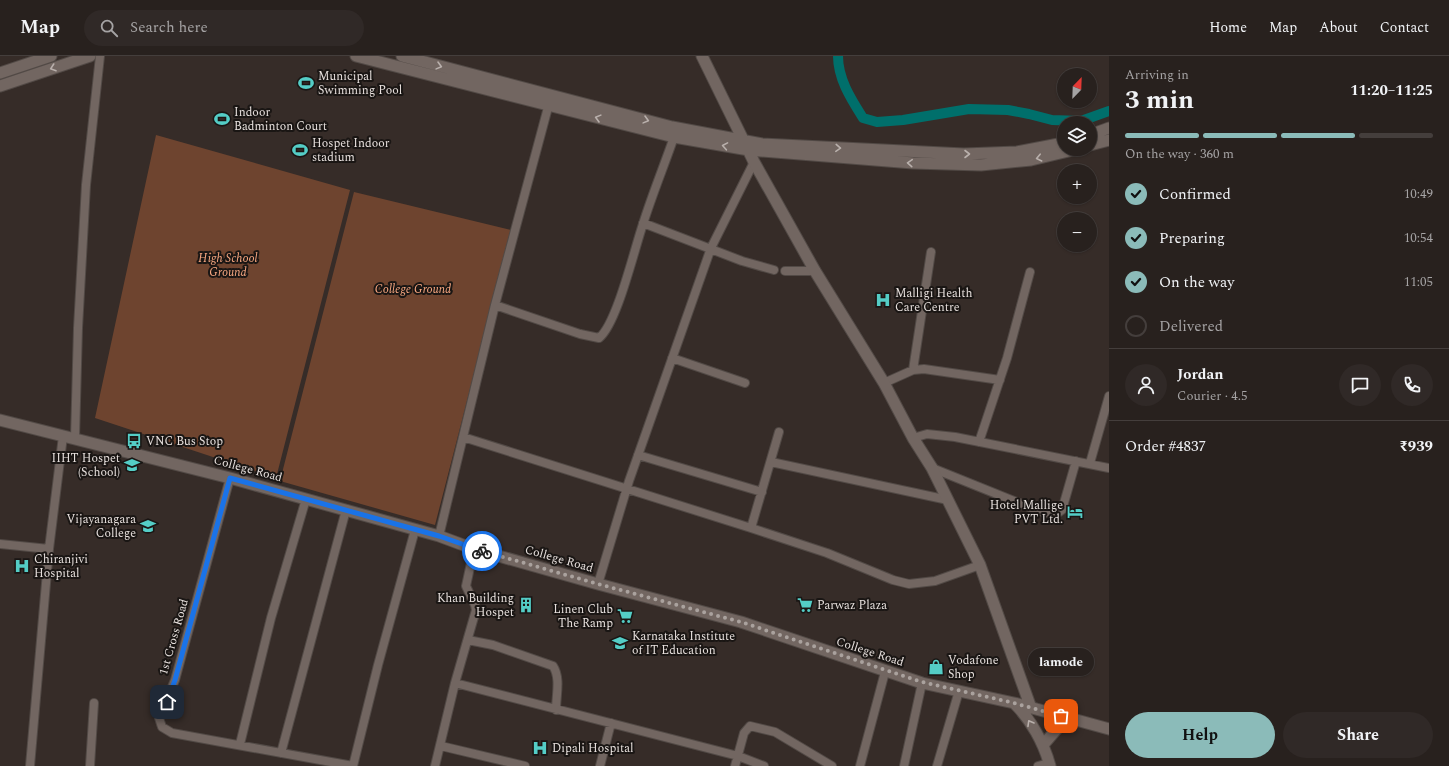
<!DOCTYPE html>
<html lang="en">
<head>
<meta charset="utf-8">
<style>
	body { margin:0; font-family:Spectral,serif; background:#302927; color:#f1f3f6; height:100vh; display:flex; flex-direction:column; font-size:15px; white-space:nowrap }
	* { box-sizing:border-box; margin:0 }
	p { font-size:13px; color:#a5a3a4 }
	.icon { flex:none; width:22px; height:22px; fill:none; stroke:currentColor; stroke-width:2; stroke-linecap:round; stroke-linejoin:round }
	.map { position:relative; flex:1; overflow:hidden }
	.sheet { display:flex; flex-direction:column; background:#28211e; width:340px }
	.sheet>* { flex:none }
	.needle { width:26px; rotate:23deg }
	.controls { position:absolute; left:1057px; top:12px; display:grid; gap:8px }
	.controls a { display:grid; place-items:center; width:40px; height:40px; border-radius:50%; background:#28211e; box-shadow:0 1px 3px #0004,0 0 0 1px #443e3c; font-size:20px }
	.pin { position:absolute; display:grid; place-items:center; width:34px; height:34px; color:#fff; margin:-17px; border-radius:8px; box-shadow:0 2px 6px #0006 }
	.courier { position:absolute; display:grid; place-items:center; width:40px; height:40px; margin:-20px; border:3px solid #1a73e8; border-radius:50%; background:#fff; color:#222; box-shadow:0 1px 5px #0007 }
	.bubble { position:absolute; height:28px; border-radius:14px; background:#28211e; box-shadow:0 1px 3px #0004,0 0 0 1px #443e3c; font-size:13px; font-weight:700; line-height:28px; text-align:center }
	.summary em { font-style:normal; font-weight:700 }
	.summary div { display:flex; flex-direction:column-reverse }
	.summary { display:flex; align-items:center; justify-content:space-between; height:68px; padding:0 16px }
	h1 { font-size:26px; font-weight:700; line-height:30px }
	.bar { display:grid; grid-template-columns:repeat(4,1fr); gap:6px 4px; align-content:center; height:48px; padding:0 16px }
	.bar i { height:5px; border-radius:3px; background:#443e3c }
	.bar .active { background:#8bbbb9 }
	.bar p { grid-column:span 4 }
	.line { display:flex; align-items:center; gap:10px; padding:0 16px; border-top:1px solid #443e3c }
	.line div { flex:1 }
	.round { display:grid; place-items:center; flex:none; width:42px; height:42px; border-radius:21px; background:#302927 }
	ol { padding:0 16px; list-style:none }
	li { display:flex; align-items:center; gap:12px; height:44px }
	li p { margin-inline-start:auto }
	li .icon { padding:4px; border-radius:50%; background:#8bbbb9; color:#111; stroke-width:4 }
	li:last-child { color:#a5a3a4 }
	li i { width:22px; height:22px; border:2px solid #443e3c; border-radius:50% }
	.cta { display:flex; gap:8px; margin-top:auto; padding:8px 16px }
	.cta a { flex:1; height:46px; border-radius:24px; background:#8bbbb9; color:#111; font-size:16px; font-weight:700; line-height:46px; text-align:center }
	.cta a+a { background:#302927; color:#f1f3f6 }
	header { display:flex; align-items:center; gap:24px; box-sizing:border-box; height:56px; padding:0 20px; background:#28211e; border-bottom:1px solid #443e3c }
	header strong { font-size:19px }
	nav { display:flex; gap:22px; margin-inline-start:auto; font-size:14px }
	.search { width:280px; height:36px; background:#302927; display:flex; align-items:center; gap:10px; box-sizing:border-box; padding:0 14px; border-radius:22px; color:#a5a3a4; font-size:15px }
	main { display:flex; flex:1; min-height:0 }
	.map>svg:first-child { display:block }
	.green { fill:#6e442f }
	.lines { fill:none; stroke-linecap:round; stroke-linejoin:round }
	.canal { stroke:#006f6b; stroke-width:10 }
	.street-casing { stroke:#524a46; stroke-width:10 }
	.secondary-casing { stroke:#524a46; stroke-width:13 }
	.street { stroke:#726661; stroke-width:8 }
	.secondary { stroke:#726661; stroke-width:11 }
	.oneway { stroke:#b9b0ac }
	.done { stroke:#aaa29e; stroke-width:4; stroke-dasharray:0 7.2 }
	.route { stroke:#1a73e8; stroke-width:5 }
	.labels { text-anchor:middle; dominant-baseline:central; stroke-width:4; stroke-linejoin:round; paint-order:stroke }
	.poi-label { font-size:12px; fill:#e8e1de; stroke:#1a1614; text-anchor:start }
	.park-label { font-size:12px; font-style:italic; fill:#faa982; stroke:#1a1614 }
	.street-label { font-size:12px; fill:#e8e1de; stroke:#1a1614 }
</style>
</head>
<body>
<header>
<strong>Map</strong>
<div class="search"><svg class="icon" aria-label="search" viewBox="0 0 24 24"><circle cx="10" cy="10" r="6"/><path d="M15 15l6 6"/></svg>Search here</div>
<nav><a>Home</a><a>Map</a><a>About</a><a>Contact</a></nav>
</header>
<main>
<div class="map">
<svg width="1109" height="710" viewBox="0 0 1109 710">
	<rect width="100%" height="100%" fill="#362c28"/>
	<path class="green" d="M156 79 350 134 276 422 95 362Z
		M354 136 511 174 435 469 280 425Z"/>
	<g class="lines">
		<path class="canal" d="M838 0C838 23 851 43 863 62L877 66 903 64 969 53 1008 54 1029 58 1052 64 1081 65 1109 55"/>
		<defs>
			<path id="street" d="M643 167 742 205 774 214
				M785 215H815
				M495 249 580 278 599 282C617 268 634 194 643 168 652 139 664 110 674 81
				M672 302 745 327
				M913 314 931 196
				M884 327 913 314 924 313 1000 324
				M779 376 751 472 827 497 893 524 909 528 935 525 980 509
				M463 381 751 472
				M75 382 78 272 86 129 100 0
				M913 382 927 378 955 381 1109 412
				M979 386 1007 302 1030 216
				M638 399 762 436
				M771 406 948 444
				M1090 407 1109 340
				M932 412 1039 455 1055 459 1062 454 1076 405
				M230 422 175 624 159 662 162 671 172 677 353 710
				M439 480 495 249 550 44
				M0 488 49 493
				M598 528 629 425 711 192 754 106
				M468 584 493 589 553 610C561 622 556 640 556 654
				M455 627 738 700 764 710
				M240 688 271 562 306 443
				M441 690 525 710
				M281 697 346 454
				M30 710 49 493 63 380
				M90 710 94 647
				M353 710 378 609 415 474
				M435 710 455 627 476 554 475 549 466 530 474 493
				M600 710 611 667
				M735 710 744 677 750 670 775 676 832 710
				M860 710 885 616
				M904 710 922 627
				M937 710 959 635
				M1038 710 1049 707"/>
			<path id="secondary" d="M356 0 674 81 749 94 913 107 981 109 1031 104 1077 93
				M402 0 672 71 762 88 964 98 1017 96 1064 87
				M702 0 754 106 815 215 884 327 913 382 932 412 980 509 1031 652
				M0 17 51 0
				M0 30 90 0
				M1090 79 1109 72
				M1090 89 1109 84
				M0 364 230 422 439 480 474 493 598 528 741 566 922 627 1014 647 1109 673
				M1015 648C1031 664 1044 687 1050 710
				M1043 689 1062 667 1072 663"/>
		</defs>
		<use href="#street" class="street-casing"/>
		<use href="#secondary" class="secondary-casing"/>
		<use href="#street" class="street"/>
		<use href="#secondary" class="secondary"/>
	</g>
	<defs><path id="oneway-chevron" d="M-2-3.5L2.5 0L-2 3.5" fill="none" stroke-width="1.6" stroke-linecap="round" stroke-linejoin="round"/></defs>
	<g class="oneway">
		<use href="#oneway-chevron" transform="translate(439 10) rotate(15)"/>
		<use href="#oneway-chevron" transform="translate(53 12) rotate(161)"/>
		<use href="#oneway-chevron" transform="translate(598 62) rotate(-165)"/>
		<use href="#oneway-chevron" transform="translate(646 64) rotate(15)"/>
		<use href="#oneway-chevron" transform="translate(725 90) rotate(-170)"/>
		<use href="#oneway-chevron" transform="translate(838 92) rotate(3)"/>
		<use href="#oneway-chevron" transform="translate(967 98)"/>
		<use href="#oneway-chevron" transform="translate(1039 102) rotate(167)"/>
		<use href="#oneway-chevron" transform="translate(910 107) rotate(-176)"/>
		<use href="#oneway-chevron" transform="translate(1030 667) rotate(-120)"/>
	</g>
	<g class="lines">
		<path class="done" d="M482 495 598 528 741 566 922 626 1014 647 1061 660"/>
		<path class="route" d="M167 646 175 624 230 422 439 480 482 495"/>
	</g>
	<defs>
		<symbol id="stadium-bare" viewBox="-9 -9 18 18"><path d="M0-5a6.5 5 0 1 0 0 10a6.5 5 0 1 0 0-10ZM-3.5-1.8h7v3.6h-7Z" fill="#54cdc6" stroke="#1a1614" stroke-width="2.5" paint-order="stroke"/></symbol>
		<symbol id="hospital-bare" viewBox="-9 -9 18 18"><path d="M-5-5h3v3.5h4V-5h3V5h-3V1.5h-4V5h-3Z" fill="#54cdc6" stroke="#1a1614" stroke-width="2.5" paint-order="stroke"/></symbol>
		<symbol id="bus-bare" viewBox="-9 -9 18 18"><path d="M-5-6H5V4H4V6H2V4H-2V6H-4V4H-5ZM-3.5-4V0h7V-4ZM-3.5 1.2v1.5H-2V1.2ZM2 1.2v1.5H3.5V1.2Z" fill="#54cdc6" stroke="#1a1614" stroke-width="2.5" paint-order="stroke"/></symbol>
		<symbol id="school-bare" viewBox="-9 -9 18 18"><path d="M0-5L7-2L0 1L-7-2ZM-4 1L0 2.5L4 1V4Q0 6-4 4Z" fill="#54cdc6" stroke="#1a1614" stroke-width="2.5" paint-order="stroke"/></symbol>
		<symbol id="hotel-bare" viewBox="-9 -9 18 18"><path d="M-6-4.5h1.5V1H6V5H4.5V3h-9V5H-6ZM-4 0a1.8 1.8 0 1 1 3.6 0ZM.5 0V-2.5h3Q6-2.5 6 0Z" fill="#54cdc6" stroke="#1a1614" stroke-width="2.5" paint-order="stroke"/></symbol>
		<symbol id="university-bare" viewBox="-9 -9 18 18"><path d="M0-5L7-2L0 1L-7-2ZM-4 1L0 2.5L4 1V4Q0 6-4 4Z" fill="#54cdc6" stroke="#1a1614" stroke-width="2.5" paint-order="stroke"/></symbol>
		<symbol id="building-bare" viewBox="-9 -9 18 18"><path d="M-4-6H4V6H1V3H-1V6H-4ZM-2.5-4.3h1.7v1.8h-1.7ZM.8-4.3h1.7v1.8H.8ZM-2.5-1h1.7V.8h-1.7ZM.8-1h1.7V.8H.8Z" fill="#54cdc6" stroke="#1a1614" stroke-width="2.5" paint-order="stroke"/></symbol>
		<symbol id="supermarket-bare" viewBox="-9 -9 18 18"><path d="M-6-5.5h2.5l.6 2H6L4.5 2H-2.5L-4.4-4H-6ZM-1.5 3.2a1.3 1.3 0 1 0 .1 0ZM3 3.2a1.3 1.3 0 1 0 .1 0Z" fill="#54cdc6" stroke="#1a1614" stroke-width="2.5" paint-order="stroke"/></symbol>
		<symbol id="shop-bare" viewBox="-9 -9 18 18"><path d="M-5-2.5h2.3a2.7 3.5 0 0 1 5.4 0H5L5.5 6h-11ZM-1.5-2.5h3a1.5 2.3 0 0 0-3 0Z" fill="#54cdc6" stroke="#1a1614" stroke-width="2.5" paint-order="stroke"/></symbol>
	</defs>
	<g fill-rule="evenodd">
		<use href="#stadium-bare" x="295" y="16" width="22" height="22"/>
		<use href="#stadium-bare" x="211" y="52" width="22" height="22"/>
		<use href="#stadium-bare" x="289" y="83" width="22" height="22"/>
		<use href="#hospital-bare" x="872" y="233" width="22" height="22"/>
		<use href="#bus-bare" x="123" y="374" width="22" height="22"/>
		<use href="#school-bare" x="121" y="398" width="22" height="22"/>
		<use href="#hotel-bare" x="1064" y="445" width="22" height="22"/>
		<use href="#university-bare" x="137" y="459" width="22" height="22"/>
		<use href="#hospital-bare" x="11" y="499" width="22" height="22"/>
		<use href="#building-bare" x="515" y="538" width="22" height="22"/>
		<use href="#supermarket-bare" x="794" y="538" width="22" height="22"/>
		<use href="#supermarket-bare" x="614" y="549" width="22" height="22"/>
		<use href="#school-bare" x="609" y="576" width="22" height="22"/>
		<use href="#shop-bare" x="925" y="600" width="22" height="22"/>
		<use href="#hospital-bare" x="529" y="681" width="22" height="22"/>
	</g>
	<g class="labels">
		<g class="poi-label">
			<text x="318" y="20">Municipal<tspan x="318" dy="14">Swimming Pool</tspan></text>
			<text x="234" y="56">Indoor<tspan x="234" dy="14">Badminton Court</tspan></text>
			<text x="312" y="87">Hospet Indoor<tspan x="312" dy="14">stadium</tspan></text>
			<text x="895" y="237">Malligi Health<tspan x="895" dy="14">Care Centre</tspan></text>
			<text x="146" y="385">VNC Bus Stop</text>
			<text x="120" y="402" text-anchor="end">IIHT Hospet<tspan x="120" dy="14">(School)</tspan></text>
			<text x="1063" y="449" text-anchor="end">Hotel Mallige<tspan x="1063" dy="14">PVT Ltd.</tspan></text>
			<text x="136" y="463" text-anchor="end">Vijayanagara<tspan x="136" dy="14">College</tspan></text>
			<text x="34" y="503">Chiranjivi<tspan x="34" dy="14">Hospital</tspan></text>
			<text x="514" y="542" text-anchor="end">Khan Building<tspan x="514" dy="14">Hospet</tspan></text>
			<text x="817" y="549">Parwaz Plaza</text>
			<text x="613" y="553" text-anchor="end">Linen Club<tspan x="613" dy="14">The Ramp</tspan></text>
			<text x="632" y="580">Karnataka Institute<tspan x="632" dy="14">of IT Education</tspan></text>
			<text x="948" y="604">Vodafone<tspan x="948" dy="14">Shop</tspan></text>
			<text x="552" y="692">Dipali Hospital</text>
		</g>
		<g class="park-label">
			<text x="228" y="202">High School<tspan x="228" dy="14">Ground</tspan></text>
			<text x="413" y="233">College Ground</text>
		</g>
		<g class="street-label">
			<text transform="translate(248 413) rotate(15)">College Road</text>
			<text transform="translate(559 503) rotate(16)">College Road</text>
			<text transform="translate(174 581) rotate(-74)">1st Cross Road</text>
			<text transform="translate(870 596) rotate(18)">College Road</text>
		</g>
	</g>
</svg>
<div class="controls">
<a><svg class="needle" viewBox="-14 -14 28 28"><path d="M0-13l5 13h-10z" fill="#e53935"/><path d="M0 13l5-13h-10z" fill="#a5a3a4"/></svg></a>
<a><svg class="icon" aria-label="layers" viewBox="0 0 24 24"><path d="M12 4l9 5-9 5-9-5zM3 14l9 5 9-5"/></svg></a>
<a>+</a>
<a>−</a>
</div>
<div class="pin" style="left:1061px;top:660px;background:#ea580c"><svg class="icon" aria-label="bag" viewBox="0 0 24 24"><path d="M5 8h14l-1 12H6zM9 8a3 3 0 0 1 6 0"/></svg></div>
<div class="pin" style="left:167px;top:646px;background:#1f2937"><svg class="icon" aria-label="home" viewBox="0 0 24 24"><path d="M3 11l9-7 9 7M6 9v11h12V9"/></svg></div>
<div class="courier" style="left:482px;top:495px"><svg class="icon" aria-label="bike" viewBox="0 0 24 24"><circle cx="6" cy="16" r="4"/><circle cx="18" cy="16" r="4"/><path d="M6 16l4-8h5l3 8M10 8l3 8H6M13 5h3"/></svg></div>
<div class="bubble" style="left:1028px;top:592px;width:66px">lamode</div>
</div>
<section class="sheet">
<div class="summary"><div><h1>3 min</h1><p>Arriving in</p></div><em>11:20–11:25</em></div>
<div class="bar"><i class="active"></i><i class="active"></i><i class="active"></i><i></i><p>On the way · 360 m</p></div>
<ol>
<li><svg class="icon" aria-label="check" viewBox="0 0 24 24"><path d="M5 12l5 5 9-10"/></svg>Confirmed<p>10:49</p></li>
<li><svg class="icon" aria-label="check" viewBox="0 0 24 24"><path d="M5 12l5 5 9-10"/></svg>Preparing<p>10:54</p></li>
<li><svg class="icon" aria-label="check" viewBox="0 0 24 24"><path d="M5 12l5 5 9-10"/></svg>On the way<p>11:05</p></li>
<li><i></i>Delivered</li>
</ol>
<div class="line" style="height:72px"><a class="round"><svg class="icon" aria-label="person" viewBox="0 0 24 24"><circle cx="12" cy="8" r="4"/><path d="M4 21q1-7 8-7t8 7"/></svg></a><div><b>Jordan</b><p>Courier · 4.5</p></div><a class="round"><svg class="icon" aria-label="chat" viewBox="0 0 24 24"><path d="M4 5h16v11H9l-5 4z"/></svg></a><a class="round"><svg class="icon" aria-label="phone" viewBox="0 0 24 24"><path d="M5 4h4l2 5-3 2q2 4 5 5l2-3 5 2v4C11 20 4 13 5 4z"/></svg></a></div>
<div class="line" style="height:52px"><div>Order #4837</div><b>₹939</b></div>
<div class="cta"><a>Help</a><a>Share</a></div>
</section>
</main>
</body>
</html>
